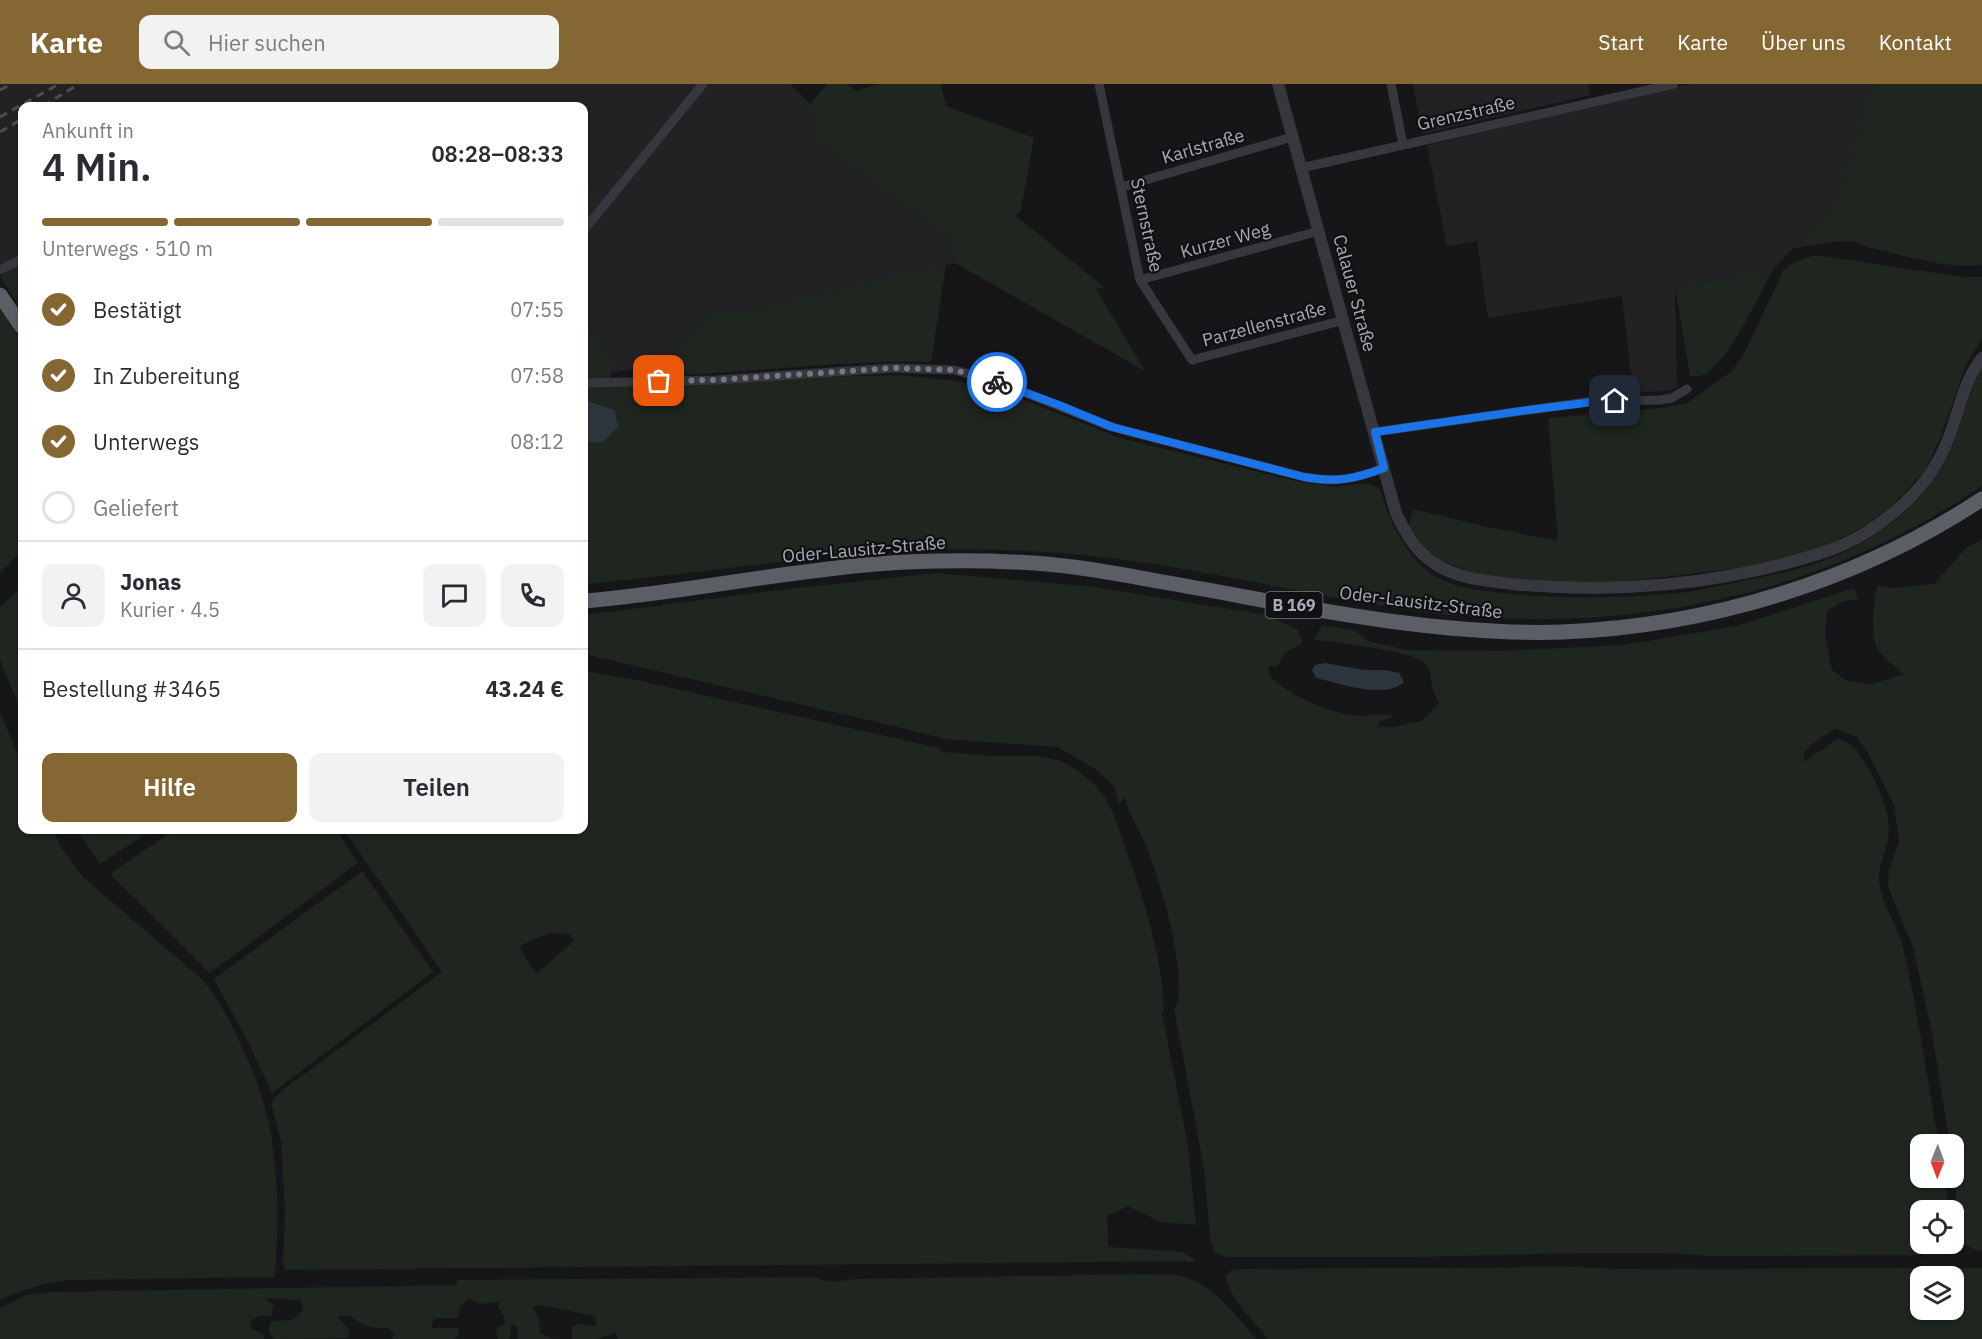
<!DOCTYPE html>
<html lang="de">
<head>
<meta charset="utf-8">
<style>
	body { margin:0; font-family:"IBM Plex Sans",sans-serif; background:#f2f2f3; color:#2b2b33; height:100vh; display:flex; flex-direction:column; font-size:22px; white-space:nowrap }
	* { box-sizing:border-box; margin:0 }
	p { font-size:20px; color:#7c7c81 }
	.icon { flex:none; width:33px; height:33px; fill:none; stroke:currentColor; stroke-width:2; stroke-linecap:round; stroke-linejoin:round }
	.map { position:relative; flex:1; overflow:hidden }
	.drawer { position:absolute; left:18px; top:18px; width:570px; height:732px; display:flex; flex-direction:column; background:#fff; border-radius:12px; box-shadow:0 2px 4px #0004 }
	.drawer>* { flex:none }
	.needle { width:39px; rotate:181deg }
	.fabs { position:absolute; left:1910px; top:1050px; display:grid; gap:12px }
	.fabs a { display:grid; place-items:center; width:54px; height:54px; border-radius:12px; background:#fff; box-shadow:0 2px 4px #0004; font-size:30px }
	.pin { position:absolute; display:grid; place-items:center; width:51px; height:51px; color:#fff; margin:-26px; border-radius:12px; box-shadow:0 3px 9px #0006 }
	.courier { position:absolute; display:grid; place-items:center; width:60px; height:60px; margin:-30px; border:4px solid #1a73e8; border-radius:50%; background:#fff; color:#222; box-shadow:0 2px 8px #0007 }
	.head em { font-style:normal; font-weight:600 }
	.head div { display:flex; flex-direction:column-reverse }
	.head { display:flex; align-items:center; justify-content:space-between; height:102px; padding:0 24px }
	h1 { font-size:39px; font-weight:600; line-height:45px }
	.bar { display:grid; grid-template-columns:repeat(4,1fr); gap:9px 6px; align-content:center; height:72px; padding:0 24px }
	.bar i { height:8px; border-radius:4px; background:#e1e1e2 }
	.bar .active { background:#856733 }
	.bar p { grid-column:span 4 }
	.line { display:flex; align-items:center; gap:15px; padding:0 24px; border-top:2px solid #e1e1e2 }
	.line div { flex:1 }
	.round { display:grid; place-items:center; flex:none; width:63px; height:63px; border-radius:12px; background:#f2f2f3 }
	ol { padding:0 24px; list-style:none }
	li { display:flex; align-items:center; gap:18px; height:66px }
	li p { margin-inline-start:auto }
	li .icon { padding:6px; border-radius:50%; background:#856733; color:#fff; stroke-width:4 }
	li:last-child { color:#7c7c81 }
	li i { width:33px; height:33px; border:3px solid #e1e1e2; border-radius:50% }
	.action { display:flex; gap:12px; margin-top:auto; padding:12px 24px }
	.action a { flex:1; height:69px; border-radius:12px; background:#856733; color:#fff; font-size:24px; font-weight:600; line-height:69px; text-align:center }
	.action a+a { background:#f2f2f3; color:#2b2b33 }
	header { display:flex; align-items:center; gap:36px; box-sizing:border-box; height:84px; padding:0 30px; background:#856733; color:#fff }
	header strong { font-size:28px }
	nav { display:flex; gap:33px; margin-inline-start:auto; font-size:21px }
	.search { width:420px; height:54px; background:#f2f2f3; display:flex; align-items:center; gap:15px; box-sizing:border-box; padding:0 21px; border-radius:12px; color:#7c7c81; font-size:22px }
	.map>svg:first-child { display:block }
	.built { fill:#222225 }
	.green { fill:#1e261f; fill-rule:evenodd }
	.water { fill:#2c353c }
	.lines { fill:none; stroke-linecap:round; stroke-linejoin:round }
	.minor { stroke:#37383d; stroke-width:9 }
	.tertiary { stroke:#37383d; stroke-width:12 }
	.trunk { stroke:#5b5e65; stroke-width:15 }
	.rail { stroke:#4a4c52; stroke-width:3; stroke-dasharray:8 6; stroke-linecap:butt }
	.done { stroke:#757880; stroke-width:6; stroke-dasharray:0 10.8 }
	.route { stroke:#1a73e8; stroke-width:8 }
	.labels { text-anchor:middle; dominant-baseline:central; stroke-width:4.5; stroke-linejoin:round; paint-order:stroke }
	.shield { fill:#111113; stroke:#7b7e86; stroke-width:1.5 }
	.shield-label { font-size:16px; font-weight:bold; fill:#a8adb8 }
	.street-label { font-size:18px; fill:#a8adb8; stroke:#111113 }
</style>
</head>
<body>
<header>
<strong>Karte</strong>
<div class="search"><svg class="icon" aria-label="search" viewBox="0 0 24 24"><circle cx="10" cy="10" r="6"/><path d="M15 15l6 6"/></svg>Hier suchen</div>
<nav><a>Start</a><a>Karte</a><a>Über uns</a><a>Kontakt</a></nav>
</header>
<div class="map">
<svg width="1982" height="1255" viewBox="0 0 1982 1255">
	<rect width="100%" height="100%" fill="#161618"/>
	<path class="built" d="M0 0H790L949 154 955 179 743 228H708L666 279 584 294V22H22V215L0 179Z
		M1413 0H1588L1590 11 1422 50Z
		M1691 0H1873L1835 118 1772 187 1675 203 1677 302 1672 306 1633 309 1622 212 1488 234 1477 157 1447 162 1427 61Z"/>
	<path class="green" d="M827 0H847L856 7 879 0H941L946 22 1034 54 1021 126 1016 132 1104 203 1096 205 1145 287 955 179 949 154 815 55 819 35 807 25Z
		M1873 0H1982V181C1949 186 1904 171 1871 164 1865 163 1859 159 1853 158 1835 156 1809 161 1792 165L1835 118Z
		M584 94 593 104 598 116 595 125 584 138Z
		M1815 171 1963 193H1982V254L1965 283 1940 355 1925 386 1904 410 1887 426 1868 440 1833 459 1808 469 1749 483 1620 498H1569L1500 493 1474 489 1437 475 1425 465 1409 442 1413 425 1483 442 1558 457 1548 334 1663 324 1687 319 1731 288 1745 268 1783 187 1794 178Z
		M22 180V227L0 192Z
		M946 181 931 278C844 276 757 288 670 292L664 282 708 228H743Z
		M1772 187C1758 212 1727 284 1700 292 1697 293 1694 292 1690 292L1675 203Z
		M0 223 22 258V467L0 489Z
		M584 236 612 281 610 295 584 297Z
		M1982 285V402C1807 521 1597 557 1390 523 1270 504 1150 472 1028 467 975 465 922 464 870 468 774 477 679 492 584 500V299L899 291 956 297 1004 308 1120 354 1300 398 1335 403 1367 399 1379 404C1390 435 1402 468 1430 489 1451 505 1486 507 1512 510 1567 515 1625 514 1680 509 1702 506 1725 501 1747 496 1780 490 1816 482 1847 467 1864 459 1881 447 1896 435 1923 414 1942 388 1955 356 1964 332 1968 307 1982 285Z
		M1982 455V1166L1978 1167 1962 1159 1953 1089V1060H1950L1932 948 1913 863 1888 803 1889 786 1899 757 1894 721 1870 673 1857 653 1836 645 1820 654 1804 668V678L1837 655C1842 656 1846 657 1850 660 1868 676 1889 721 1889 746 1889 766 1875 783 1880 803 1884 824 1898 842 1903 863 1918 928 1927 995 1939 1060H1920V1094H1945L1949 1126H1920V1160H1949L1944 1171 1712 1172 1666 1169H1576L1419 1173H1227L1215 1169 1210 1155 1204 1084 1174 925C1191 898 1159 794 1147 764 1140 748 1128 730 1125 713L1119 721 1114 702 1094 684 1057 663 944 655 902 644 584 570V531L788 505 937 489 1096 503 1267 531 1298 546 1302 559 1284 570 1277 583 1268 582C1269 587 1269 592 1273 595 1294 613 1324 627 1352 631 1366 633 1380 629 1394 632L1381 637 1377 642 1392 643 1422 637 1439 618C1437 615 1434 610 1433 606 1430 597 1432 587 1425 579 1414 567 1333 558 1314 556L1322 541 1356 547 1368 557 1407 566 1500 567 1625 561 1737 542 1854 504 1858 515 1842 518 1827 527 1825 550 1832 586 1847 597 1872 600 1904 590C1894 582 1883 575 1877 564 1870 552 1874 516 1877 502L1893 504 1934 500 1964 466Z
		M20 504 22 506V630L0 576V523Z
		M584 587 632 595 939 664 943 668C962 669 982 672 1002 672 1020 672 1039 670 1057 676 1074 682 1090 694 1101 708 1113 724 1118 744 1125 762 1144 816 1162 870 1164 927L1162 930 1188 1061 1196 1141 1161 1138 1128 1122 1107 1132 1108 1163 1184 1168 1196 1177 285 1186 283 1179 285 1130 281 1057 271 1019 280 1008 442 888 344 746H584ZM549 849 569 850 574 857 537 889 526 875 520 862Z
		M0 629 22 679V746H53L61 763 83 793 202 895C220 917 232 940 243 966 249 978 255 991 259 1004 280 1066 279 1129 275 1193L70 1196C45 1199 23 1205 0 1216Z
		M77 746H152L100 780Z
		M174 746H336L358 779 210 889 110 790Z
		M362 787 433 888 272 1009 249 960 214 895Z
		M1574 1183 1618 1185 1982 1184V1255H1268C1253 1236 1231 1216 1225 1192L1232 1186 1242 1185ZM1920 1192H1953V1226H1920Z
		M1147 1190C1157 1191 1169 1190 1180 1192 1211 1198 1237 1232 1256 1255H618L616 1249 595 1255H572V1242C585 1237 587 1244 596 1241L595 1232 540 1221 532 1223 539 1233 540 1249 554 1255H518V1244L512 1240 510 1255H498L496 1246 500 1241H505L504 1232 498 1223 501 1217 480 1220 469 1215 460 1222 459 1232 456 1234H434L431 1244H458V1252L453 1255H391L395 1251 388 1244C369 1244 364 1243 349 1231L337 1233 349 1245 348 1254 274 1255 269 1249 270 1237 293 1236 303 1226 300 1216 264 1214 274 1221 271 1232H259L251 1237V1245L263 1250 264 1255H0V1224L26 1211 53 1208 457 1201V1196L817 1193C827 1201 844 1196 856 1195Z"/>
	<path class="water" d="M584 316 615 326 618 343 603 358 584 359Z
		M1325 579 1364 586H1385L1399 589 1404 598C1385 616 1339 599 1316 594L1312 586 1315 581Z"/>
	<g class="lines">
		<path class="minor" d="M1099 0 1140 196 1192 276 1344 236
			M1391 0 1403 61
			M1301 84 1674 0
			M1122 103 1292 53
			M584 146 703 0
			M0 186 22 175
			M1140 196 1319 147
			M584 299 716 296 893 284 955 286 1003 300 1112 343 1304 393C1336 399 1354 395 1384 384
			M1375 348 1593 317 1660 316 1672 314 1687 305"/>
		<path class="tertiary" d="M1278 0 1396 429C1405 448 1415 467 1434 479 1455 494 1486 497 1512 500 1613 510 1721 501 1818 470 1845 462 1872 447 1893 429 1918 409 1938 383 1949 353 1959 327 1964 296 1982 274"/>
		<path class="trunk" d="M0 211 22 243
			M584 517C681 509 778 488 876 480 929 476 982 476 1034 479 1077 482 1120 490 1163 498 1240 511 1318 528 1397 538 1451 545 1507 550 1562 548 1710 542 1858 497 1982 415"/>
		<path class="rail" d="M0 6 12 0
			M43 22 79 0
			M0 33 59 0
			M0 48 22 35"/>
	</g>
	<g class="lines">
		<path class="done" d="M659 297 716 296 893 284 955 286 997 298"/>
		<path class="route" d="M997 298 1059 321 1112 343 1304 393C1336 399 1355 395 1384 384L1375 348 1528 326 1593 318 1615 317"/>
	</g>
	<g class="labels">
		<rect class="shield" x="1265.5" y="508" width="57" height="26" rx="4.5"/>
		<g class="shield-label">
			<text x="1294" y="521">B 169</text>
		</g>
		<g class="street-label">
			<text transform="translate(1466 29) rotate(-13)">Grenzstraße</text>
			<text transform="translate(1203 62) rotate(-16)">Karlstraße</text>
			<text transform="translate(1147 141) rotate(78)">Sternstraße</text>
			<text transform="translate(1225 156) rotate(-15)">Kurzer Weg</text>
			<text transform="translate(1355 209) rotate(75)">Calauer Straße</text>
			<text transform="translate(1264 240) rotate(-15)">Parzellenstraße</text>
			<text transform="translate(864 465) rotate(-5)">Oder-Lausitz-Straße</text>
			<text transform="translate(1421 518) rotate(7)">Oder-Lausitz-Straße</text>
		</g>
	</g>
</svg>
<div class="fabs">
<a><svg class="needle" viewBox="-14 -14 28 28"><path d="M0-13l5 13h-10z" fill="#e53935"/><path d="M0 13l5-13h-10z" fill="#7c7c81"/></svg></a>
<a><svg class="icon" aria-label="locate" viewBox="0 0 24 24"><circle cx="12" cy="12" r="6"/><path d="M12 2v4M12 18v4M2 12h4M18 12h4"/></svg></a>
<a><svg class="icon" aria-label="layers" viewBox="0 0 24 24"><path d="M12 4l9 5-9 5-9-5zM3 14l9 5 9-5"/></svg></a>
</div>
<div class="pin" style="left:659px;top:297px;background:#ea580c"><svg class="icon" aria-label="bag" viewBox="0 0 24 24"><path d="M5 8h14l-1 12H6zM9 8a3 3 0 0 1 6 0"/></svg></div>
<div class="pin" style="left:1615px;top:317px;background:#1f2937"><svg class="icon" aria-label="home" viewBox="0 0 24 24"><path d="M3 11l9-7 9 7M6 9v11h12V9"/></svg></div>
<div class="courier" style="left:997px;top:298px"><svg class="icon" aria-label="bike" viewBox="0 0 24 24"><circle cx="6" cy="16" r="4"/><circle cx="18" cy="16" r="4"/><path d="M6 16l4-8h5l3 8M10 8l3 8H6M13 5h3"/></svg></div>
<section class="drawer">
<div class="head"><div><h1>4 Min.</h1><p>Ankunft in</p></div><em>08:28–08:33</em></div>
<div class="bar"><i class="active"></i><i class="active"></i><i class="active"></i><i></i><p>Unterwegs · 510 m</p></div>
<ol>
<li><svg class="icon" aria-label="check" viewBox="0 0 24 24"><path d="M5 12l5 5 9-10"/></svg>Bestätigt<p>07:55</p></li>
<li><svg class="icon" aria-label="check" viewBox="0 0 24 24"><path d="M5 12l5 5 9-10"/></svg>In Zubereitung<p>07:58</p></li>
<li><svg class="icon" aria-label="check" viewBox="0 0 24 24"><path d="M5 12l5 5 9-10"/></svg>Unterwegs<p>08:12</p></li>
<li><i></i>Geliefert</li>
</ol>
<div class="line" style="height:108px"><a class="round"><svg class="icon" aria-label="person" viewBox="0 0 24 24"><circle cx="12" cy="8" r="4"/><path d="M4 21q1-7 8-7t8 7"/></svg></a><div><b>Jonas</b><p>Kurier · 4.5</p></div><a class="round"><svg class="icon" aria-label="chat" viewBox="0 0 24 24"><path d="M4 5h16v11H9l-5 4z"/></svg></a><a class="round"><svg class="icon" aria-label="phone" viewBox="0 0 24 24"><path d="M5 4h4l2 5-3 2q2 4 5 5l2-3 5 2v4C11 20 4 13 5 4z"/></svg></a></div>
<div class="line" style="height:78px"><div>Bestellung #3465</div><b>43.24 €</b></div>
<div class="action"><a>Hilfe</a><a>Teilen</a></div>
</section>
</div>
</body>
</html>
